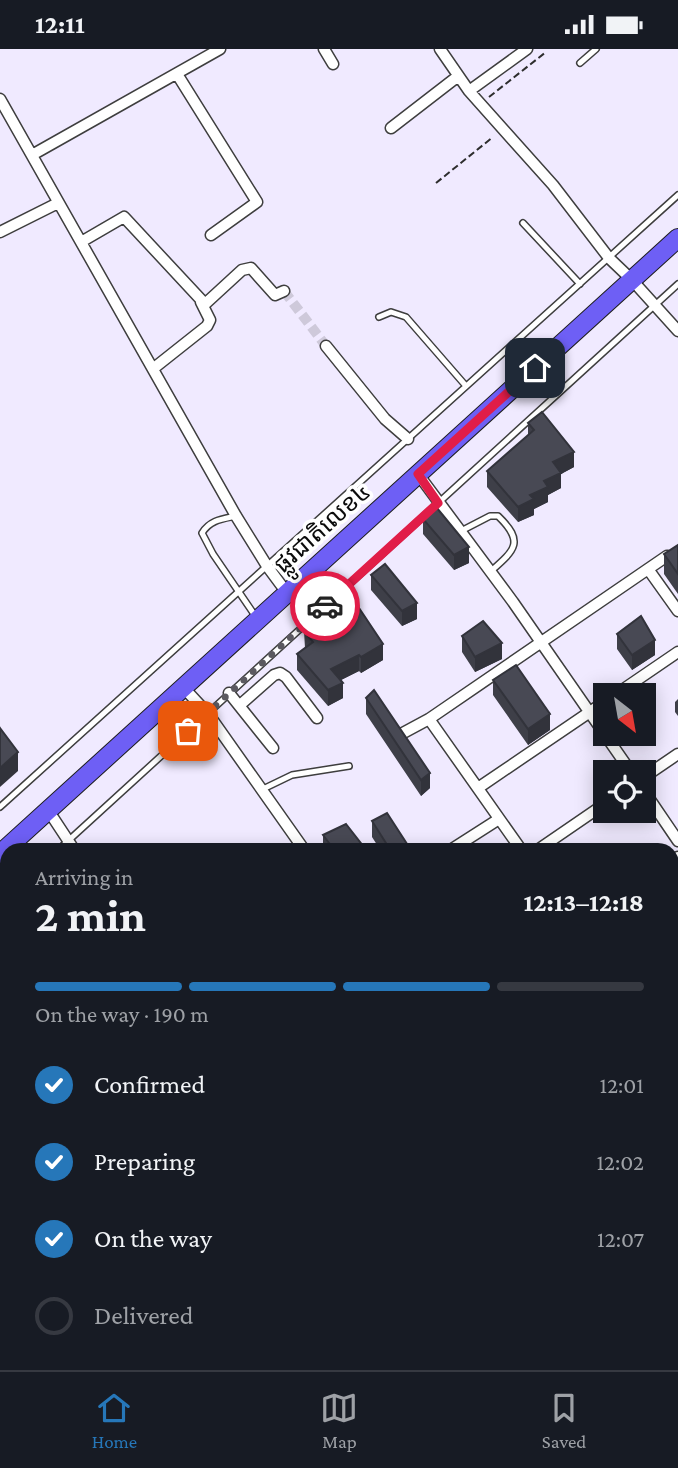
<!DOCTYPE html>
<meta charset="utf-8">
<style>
body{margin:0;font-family:"Crimson Pro","Noto Sans Khmer",serif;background:#20242c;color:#f1f3f6;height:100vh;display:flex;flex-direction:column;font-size:26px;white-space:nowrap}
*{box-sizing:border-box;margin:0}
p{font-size:23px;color:#9ea1a6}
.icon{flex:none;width:38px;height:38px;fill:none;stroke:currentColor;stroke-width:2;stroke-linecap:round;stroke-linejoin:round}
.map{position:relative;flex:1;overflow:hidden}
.side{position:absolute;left:0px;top:794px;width:679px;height:527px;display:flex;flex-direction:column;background:#171b24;border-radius:21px 21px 0 0;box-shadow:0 4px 18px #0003}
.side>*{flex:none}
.needle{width:46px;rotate:149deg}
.controls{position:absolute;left:593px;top:634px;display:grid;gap:14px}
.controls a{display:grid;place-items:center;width:63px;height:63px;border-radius:0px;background:#171b24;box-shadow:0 4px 18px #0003;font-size:35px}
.pin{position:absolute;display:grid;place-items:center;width:60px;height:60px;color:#fff;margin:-30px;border-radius:14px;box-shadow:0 4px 10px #0006}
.courier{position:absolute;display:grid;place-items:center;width:70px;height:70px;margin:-35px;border:5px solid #e11d48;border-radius:50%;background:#fff;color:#222;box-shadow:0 2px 9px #0007}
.headline em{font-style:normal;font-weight:700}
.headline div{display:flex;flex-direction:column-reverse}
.headline{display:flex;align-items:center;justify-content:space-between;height:119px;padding:0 35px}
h1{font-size:46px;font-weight:700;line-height:52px}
.bar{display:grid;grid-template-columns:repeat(4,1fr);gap:10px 7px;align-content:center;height:84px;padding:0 35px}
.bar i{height:9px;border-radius:5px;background:#363941}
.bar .on{background:#2677b9}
.bar p{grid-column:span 4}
ol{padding:0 35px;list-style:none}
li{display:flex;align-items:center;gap:21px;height:77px}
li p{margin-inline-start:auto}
li .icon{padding:7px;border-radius:50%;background:#2677b9;color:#fff;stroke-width:4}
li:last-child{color:#9ea1a6}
li i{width:38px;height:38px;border:4px solid #363941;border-radius:50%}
.status{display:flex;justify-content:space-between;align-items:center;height:49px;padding:0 35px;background:#171b24;direction:ltr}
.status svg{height:19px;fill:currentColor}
.tabs{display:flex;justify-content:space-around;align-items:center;height:98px;border-top:2px solid #363941;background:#171b24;font-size:19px;color:#9ea1a6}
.tabs a{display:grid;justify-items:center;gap:4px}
.tabs .on{color:#2677b9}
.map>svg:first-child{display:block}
</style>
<div class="status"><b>12:11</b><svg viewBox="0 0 49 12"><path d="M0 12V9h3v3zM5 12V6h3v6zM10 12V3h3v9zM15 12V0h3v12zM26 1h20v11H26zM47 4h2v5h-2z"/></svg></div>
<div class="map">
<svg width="678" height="1321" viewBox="0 0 678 1321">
<rect width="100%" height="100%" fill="#f0eaff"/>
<!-- water -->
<path fill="#f5ecb0" stroke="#cbbb38" stroke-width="2" d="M380 1314 386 1321H307L304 1315Z"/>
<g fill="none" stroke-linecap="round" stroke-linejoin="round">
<!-- minor-tunnel -->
<path stroke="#cec9da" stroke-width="10" stroke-dasharray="10 5" stroke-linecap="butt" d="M284 242 326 297"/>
<defs>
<path id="service" d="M580 14 596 0
M523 174 580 235
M379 268 391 263 406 268 466 337
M236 467C222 470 210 471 202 484L213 505 256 568
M461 482 490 467H498C525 493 515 501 490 523
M263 740 292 726 349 717
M0 758 678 146
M57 802 678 235"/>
<path id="minor" d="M324 0 333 15
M440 0 469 42 553 136 609 209 632 231 678 282
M177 25 257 153 211 186
M469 42 527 0
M0 50 236 467 267 517 287 544
M391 79 457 28
M32 106 220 0
M0 183 58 154
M81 193 124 168 205 255 242 221 251 219 275 246 284 242
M326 297 385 370 408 390
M154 319 207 277 210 271 201 253
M418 425 513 553 631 723
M648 520 678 562
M300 532 326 560
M183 638 209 666 305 802
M229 644 273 699
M615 646 678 603
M240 656 274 626 280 624 286 628 317 669
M429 670 522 802
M403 684 429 670 667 507
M644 728 678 705
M478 739 606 652
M644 742 678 792
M48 761 75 802
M449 802 499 770
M536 802 606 754
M672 812 678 808
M0 853 1 855
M672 916 678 912
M672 949 678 947
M0 1104 7 1098
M506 1314 511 1321
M164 1321 170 1314"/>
<path id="trunk" d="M0 805 678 189"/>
</defs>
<!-- service casing -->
<use href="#service" stroke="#3e3e3e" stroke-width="8"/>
<!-- minor casing -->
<use href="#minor" stroke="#3e3e3e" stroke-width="13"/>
<!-- trunk casing -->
<use href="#trunk" stroke="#1c1c1c" stroke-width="20"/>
<!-- path -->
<path stroke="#2d2d2d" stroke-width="2" stroke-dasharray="7 3.5" stroke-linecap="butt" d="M489 48 546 3
M436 134 493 88"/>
<!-- service -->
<use href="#service" stroke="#fff" stroke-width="5"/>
<!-- minor -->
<use href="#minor" stroke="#fff" stroke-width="10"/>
<!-- trunk -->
<use href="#trunk" stroke="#6e5ff5" stroke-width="18"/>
</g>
<!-- wall -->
<path fill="#3e3f48" d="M528 374 574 418 561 425V439L548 446V453L534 460V466L518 473 487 438V422L528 386Z
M423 470 469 514 454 521 423 485Z
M678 496V545L664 525V505Z
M371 526 417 570 402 577 371 541Z
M325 559 383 611 361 624 359 622 341 631 343 649 328 657 297 621V605L305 599 304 582 325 566Z
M617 585 655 606 632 621 617 600Z
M462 587 502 610 475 623 462 603Z
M493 631 550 681 528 696 493 646Z
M366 649 430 739 421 747 366 665Z
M678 650V667L675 663V653Z
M372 772 411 802H381L372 788Z
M323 786 367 802H324L323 800Z
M0 875 7 882V1028L0 1019Z
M678 1124V1150L673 1143V1127Z
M538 1314H590L580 1321H538Z"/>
<!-- shaded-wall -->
<path fill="#32333b" d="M574 403V418L561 425V439L548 446V453L534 460V466L518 473V458L544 432 553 413Z
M469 498V514L454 521V506Z
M417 554V570L402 577V562Z
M655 591V606L632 621V606Z
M502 594V610L475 623V608Z
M383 595V611L361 624V608Z
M359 606V622L331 636V620Z
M343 634V649L328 657V641Z
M550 665V681L528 696V680Z
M18 703V722L0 738V719Z
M430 724V739L421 747V731Z
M678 1235V1251L672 1255V1239Z
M568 1314H590L580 1321H557Z"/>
<!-- building -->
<path fill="#484954" stroke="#32333b" stroke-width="2" d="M542 363 574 403 553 413 561 424 544 432 548 438 530 446 534 450 518 458 487 422 534 381 528 374Z
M437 459 469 498 454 506 423 470Z
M678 496V525L664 505Z
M385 515 417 554 402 562 371 526Z
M349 544 383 595 361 608 359 606 331 620 343 634 328 641 297 605 313 593 304 582 329 563 325 559Z
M641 567 655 591 632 606 617 585Z
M483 572 502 594 475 608 462 587Z
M516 616 550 665 528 680 493 631Z
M374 641 430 724 421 731 366 649Z
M0 679 18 703 0 719Z
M387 764 411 801 391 802 372 772Z
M346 775 367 802H335L323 786Z
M1 874 7 882V966L4 969 7 973V1010L0 1001V875Z
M678 1124V1135L673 1127Z
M678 1209V1235L672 1239V1214Z
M541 1314H568L557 1321H545Z"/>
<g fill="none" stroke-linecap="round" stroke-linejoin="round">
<!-- done -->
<path stroke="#5b5960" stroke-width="7" stroke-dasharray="0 12.6" d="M188 682 325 557"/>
<!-- route -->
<path stroke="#e11d48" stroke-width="9" d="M325 557 438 454 418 425 535 319"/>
</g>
<g text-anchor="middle" stroke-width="7" stroke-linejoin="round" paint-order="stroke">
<!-- street labels -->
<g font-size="24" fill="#0b0b0b" stroke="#fff">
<text transform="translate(322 479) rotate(-42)" y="8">ផ្លូវជាតិលេខ៤</text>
</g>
</g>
</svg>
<div class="controls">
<a><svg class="needle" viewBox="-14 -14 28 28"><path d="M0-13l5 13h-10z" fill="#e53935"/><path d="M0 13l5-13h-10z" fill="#9ea1a6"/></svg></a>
<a><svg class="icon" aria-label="locate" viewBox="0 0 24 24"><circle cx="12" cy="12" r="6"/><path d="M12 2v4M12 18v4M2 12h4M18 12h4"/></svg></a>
</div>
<div class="pin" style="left:188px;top:682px;background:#ea580c"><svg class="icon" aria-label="bag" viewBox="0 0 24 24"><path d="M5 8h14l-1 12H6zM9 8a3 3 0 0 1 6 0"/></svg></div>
<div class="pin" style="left:535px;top:319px;background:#1f2937"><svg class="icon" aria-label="home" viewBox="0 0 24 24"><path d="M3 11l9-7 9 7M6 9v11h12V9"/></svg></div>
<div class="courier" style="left:325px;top:557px"><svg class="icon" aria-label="car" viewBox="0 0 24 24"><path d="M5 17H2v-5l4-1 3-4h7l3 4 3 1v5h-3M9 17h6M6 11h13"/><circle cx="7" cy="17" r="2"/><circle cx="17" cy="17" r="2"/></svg></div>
<section class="side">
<div class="headline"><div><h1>2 min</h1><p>Arriving in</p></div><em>12:13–12:18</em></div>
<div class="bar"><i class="on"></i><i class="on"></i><i class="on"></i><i></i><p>On the way · 190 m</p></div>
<ol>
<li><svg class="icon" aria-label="check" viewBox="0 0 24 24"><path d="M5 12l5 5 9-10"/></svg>Confirmed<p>12:01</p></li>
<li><svg class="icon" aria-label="check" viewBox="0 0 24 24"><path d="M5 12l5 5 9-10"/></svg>Preparing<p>12:02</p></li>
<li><svg class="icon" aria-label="check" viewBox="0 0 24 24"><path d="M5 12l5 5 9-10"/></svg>On the way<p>12:07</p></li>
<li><i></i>Delivered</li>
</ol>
</section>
</div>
<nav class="tabs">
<a class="on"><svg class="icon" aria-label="home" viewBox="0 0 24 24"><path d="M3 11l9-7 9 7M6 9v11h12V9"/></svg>Home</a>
<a><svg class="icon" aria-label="map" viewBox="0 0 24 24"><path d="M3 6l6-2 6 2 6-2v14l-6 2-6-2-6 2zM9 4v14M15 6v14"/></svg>Map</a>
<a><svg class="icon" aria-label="saved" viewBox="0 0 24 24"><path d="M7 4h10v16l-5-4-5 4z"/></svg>Saved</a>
</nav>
